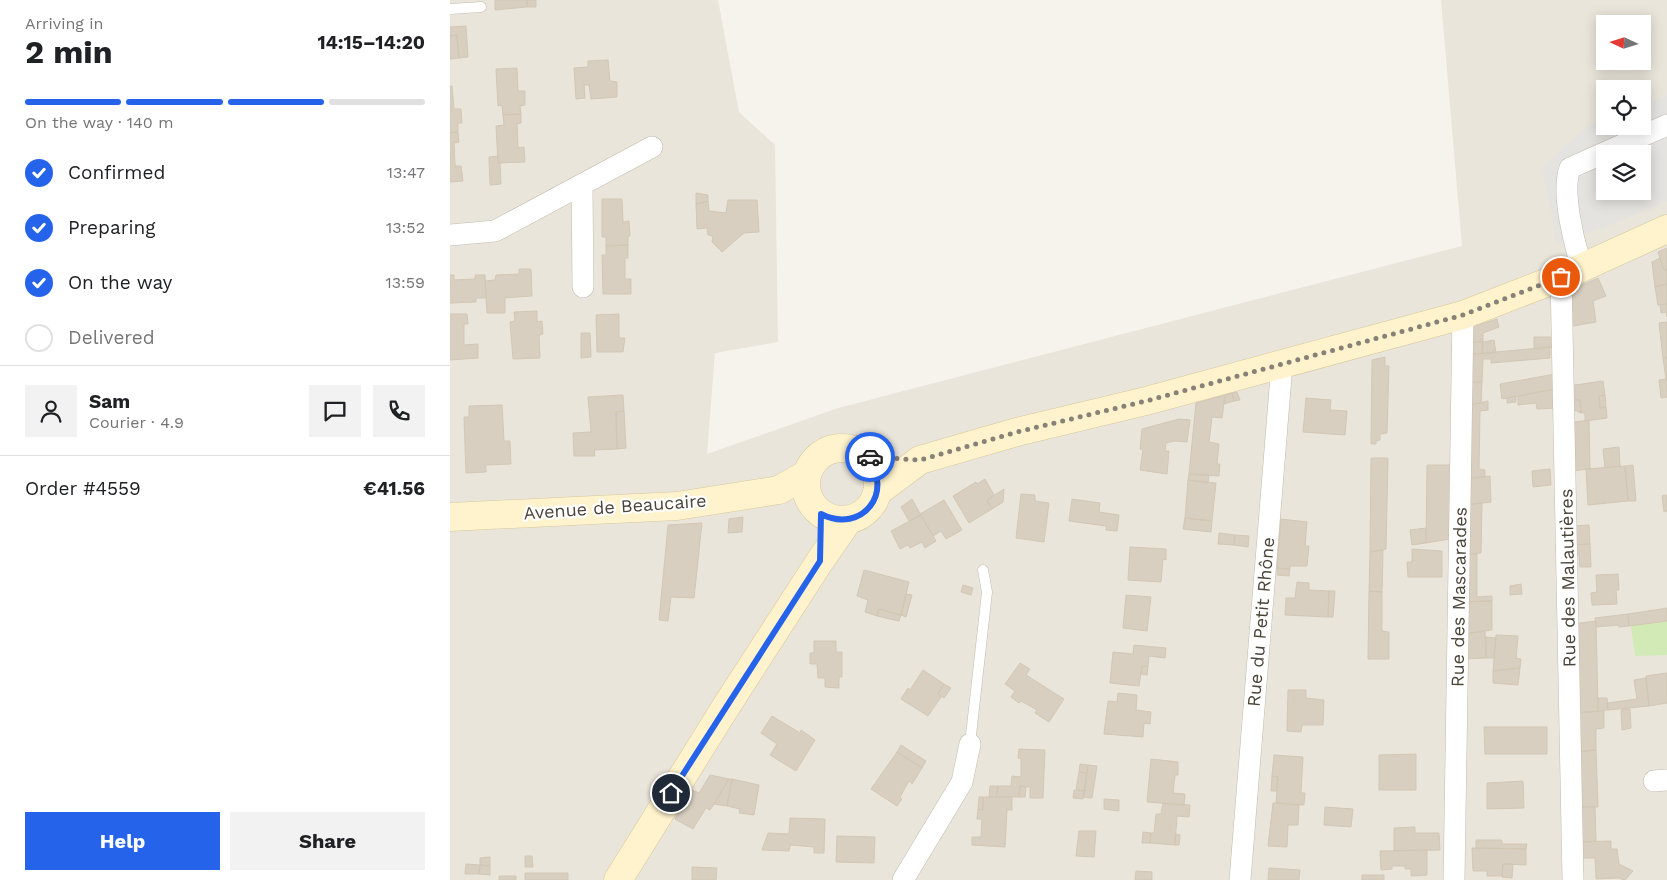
<!DOCTYPE html>
<meta charset="utf-8">
<style>
body{margin:0;font-family:"Work Sans",sans-serif;background:#f2f2f2;color:#202124;height:100vh;display:flex;flex-direction:column;font-size:19px;white-space:nowrap}
*{box-sizing:border-box;margin:0}
p{font-size:16px;color:#757577}
.icon{flex:none;width:28px;height:28px;fill:none;stroke:currentColor;stroke-width:2;stroke-linecap:round;stroke-linejoin:round}
.map{position:relative;flex:1;overflow:hidden}
.side{display:flex;flex-direction:column;background:#fff;width:450px}
.side>*{flex:none}
.needle{width:32px;rotate:274deg}
.fabs{position:absolute;left:1146px;top:15px;display:grid;gap:10px}
.fabs a{display:grid;place-items:center;width:55px;height:55px;border-radius:0px;background:#fff;box-shadow:0 2px 12px #0003;font-size:25px}
.pin{position:absolute;display:grid;place-items:center;width:42px;height:42px;color:#fff;margin:-21px;border:2px solid #fff;border-radius:50%;box-shadow:0 1px 5px #0007}
.courier{position:absolute;display:grid;place-items:center;width:50px;height:50px;margin:-25px;border:4px solid #2563eb;border-radius:50%;background:#fff;color:#222;box-shadow:0 1px 6px #0007}
.headline em{font-style:normal;font-weight:700}
.headline div{display:flex;flex-direction:column-reverse}
.headline{display:flex;align-items:center;justify-content:space-between;height:85px;padding:0 25px}
h1{font-size:32px;font-weight:700;line-height:38px}
.bar{display:grid;grid-template-columns:repeat(4,1fr);gap:8px 5px;align-content:center;height:60px;padding:0 25px}
.bar i{height:6px;border-radius:4px;background:#e0e0e0}
.bar .selected{background:#2563eb}
.bar p{grid-column:span 4}
.line{display:flex;align-items:center;gap:12px;padding:0 25px;border-top:1px solid #e0e0e0}
.line div{flex:1}
.round{display:grid;place-items:center;flex:none;width:52px;height:52px;border-radius:0px;background:#f2f2f2}
ol{padding:0 25px;list-style:none}
li{display:flex;align-items:center;gap:15px;height:55px}
li p{margin-inline-start:auto}
li .icon{padding:5px;border-radius:50%;background:#2563eb;color:#fff;stroke-width:4}
li:last-child{color:#757577}
li i{width:28px;height:28px;border:2px solid #e0e0e0;border-radius:50%}
.action{display:flex;gap:10px;margin-top:auto;padding:10px 25px}
.action a{flex:1;height:58px;border-radius:0px;background:#2563eb;color:#fff;font-size:20px;font-weight:700;line-height:58px;text-align:center}
.action a+a{background:#f2f2f2;color:#202124}
main{display:flex;flex:1;min-height:0}
.map>svg:first-child{display:block}
</style>
<main>
<section class="side">
<div class="headline"><div><h1>2 min</h1><p>Arriving in</p></div><em>14:15–14:20</em></div>
<div class="bar"><i class="selected"></i><i class="selected"></i><i class="selected"></i><i></i><p>On the way · 140 m</p></div>
<ol>
<li><svg class="icon" aria-label="check" viewBox="0 0 24 24"><path d="M5 12l5 5 9-10"/></svg>Confirmed<p>13:47</p></li>
<li><svg class="icon" aria-label="check" viewBox="0 0 24 24"><path d="M5 12l5 5 9-10"/></svg>Preparing<p>13:52</p></li>
<li><svg class="icon" aria-label="check" viewBox="0 0 24 24"><path d="M5 12l5 5 9-10"/></svg>On the way<p>13:59</p></li>
<li><i></i>Delivered</li>
</ol>
<div class="line" style="height:90px"><a class="round"><svg class="icon" aria-label="person" viewBox="0 0 24 24"><circle cx="12" cy="8" r="4"/><path d="M4 21q1-7 8-7t8 7"/></svg></a><div><b>Sam</b><p>Courier · 4.9</p></div><a class="round"><svg class="icon" aria-label="chat" viewBox="0 0 24 24"><path d="M4 5h16v11H9l-5 4z"/></svg></a><a class="round"><svg class="icon" aria-label="phone" viewBox="0 0 24 24"><path d="M5 4h4l2 5-3 2q2 4 5 5l2-3 5 2v4C11 20 4 13 5 4z"/></svg></a></div>
<div class="line" style="height:65px"><div>Order #4559</div><b>€41.56</b></div>
<div class="action"><a>Help</a><a>Share</a></div>
</section>
<div class="map">
<svg width="1217" height="880" viewBox="0 0 1217 880">
<rect width="100%" height="100%" fill="#f6f3ec"/>
<!-- residential -->
<path fill="#eae5da" fill-rule="evenodd" d="M0 0H268L289 112 325 145 328 342 265 353 257 454 388 408 1012 246 991 0H1217V880H0ZM1155 24H1192V61H1155ZM1155 89H1192V126H1155ZM1155 154H1192V191H1155Z"/>
<!-- green -->
<path fill="#d2eab5" d="M1217 621V655L1185 656 1181 626Z"/>
<!-- parking -->
<path fill="#e5e3e0" fill-rule="evenodd" d="M1217 95V201L1161 225 1107 244 1092 167 1139 125 1155 119V126H1192L1193 105ZM1155 154H1192V191H1155Z"/>
<!-- building -->
<path fill="#d8cfc1" stroke="#d3c7b4" d="M45 0H77V7L45 10Z
M77 0H86V7H77Z
M16 26 18 57 9 58 7 35 0 36V27Z
M7 35 9 58 0 59V36Z
M158 60 160 81 167 82V97L141 99 139 85H134L135 98 126 99 124 68 138 67V61Z
M67 68 68 91H75V105L70 106 71 114 53 115 52 105 48 106 46 69Z
M0 86H2L4 109H11L12 123H8V132L0 133Z
M71 114V123L67 124 68 148 74 147 75 162 48 163 46 126 54 125 53 115Z
M8 132 9 142 4 143 5 166H11L13 181 0 182V133Z
M48 156V163H50L51 184 40 185 39 157Z
M246 193 258 195V201L246 204Z
M152 199H172L173 222 179 221 180 236H178V245L156 246V237H152Z
M278 200H307L309 232 294 233 272 252 262 242 263 236 258 235 257 228 247 229 246 204 258 201 259 211 276 213Z
M178 245V258H175V279H181V294H153L152 255H156V246Z
M1217 248V269L1214 270 1208 252Z
M1210 258 1214 270 1217 269V284L1205 287 1202 262Z
M69 269H81L82 296 55 298V313H37L35 281 45 280 46 275 69 274Z
M0 275H4V280L25 279V275H35L36 298H26V302L0 303Z
M1148 278 1156 296 1143 301 1146 322 1117 327 1115 292Z
M1217 284V304L1208 305 1205 287Z
M1217 304V317L1216 312 1211 313 1210 305Z
M87 311V322L92 321 93 334 89 335 90 358 63 359 60 322 65 321 64 312Z
M0 314H17L18 324H14V345L28 344V358L0 360Z
M169 314V338H175L173 352H147L146 315Z
M1047 319 1049 327 1033 333V342H1015V329Z
M1217 322V358H1213L1209 323Z
M131 333H140L141 357 131 358Z
M1084 337H1104L1105 347 1084 349Z
M1044 340 1046 353 1032 354 1033 342Z
M1015 342H1033L1032 354 1014 355Z
M1100 347V358L1041 363V359H1033L1032 382 1014 383V355Z
M935 357V366H939L937 433 930 434V440L926 441V444H921L922 360Z
M1213 358H1217V397L1211 398 1209 380 1216 379Z
M1105 374V389L1052 399 1050 384Z
M1153 381 1155 395 1149 396 1150 408 1156 407 1157 418 1135 421V413H1131L1130 400H1118V386Z
M1032 382 1031 403 1014 406V383Z
M1105 389 1106 408 1087 409 1086 403 1068 405V396Z
M787 392 790 400 784 401 782 393Z
M782 393 784 401 774 404 775 395Z
M173 395 174 411 166 412 167 449 144 450 145 456H124L123 433 141 432 138 397Z
M775 395 772 418 762 417 759 442 769 444 767 464H770L769 476 739 474 746 403Z
M1155 395 1156 407 1150 408 1149 396Z
M1066 396V402L1057 403V398Z
M856 398 881 400 880 410 897 411 895 435 853 432Z
M1118 400H1130L1131 413 1118 407Z
M1038 401V410L1030 411 1029 469 1035 470V477L1014 479V406Z
M52 405 54 441H60L61 464 36 465V472L16 473 14 417H19V406Z
M174 411 176 448 167 449 166 412Z
M729 419 740 420 737 442 725 441 716 443 715 451H719L717 474 690 470 693 450 690 449 692 429Z
M1139 420 1140 469 1119 471 1118 423Z
M1169 447 1170 466 1155 468 1153 449Z
M921 458H938L936 549 920 552Z
M977 465H1001L1000 539 976 543Z
M1183 465 1186 501H1178L1175 466Z
M1175 466 1178 501 1138 505 1136 469Z
M1100 469 1101 485 1083 487 1082 471Z
M739 474 759 475 758 483 738 480Z
M1040 476 1041 502 1014 505V479Z
M535 479 544 495 537 500 542 509 519 523 503 496 526 482 527 484Z
M738 480 766 483 762 521 735 518Z
M554 489 553 502 542 509 537 500Z
M571 494 585 495V501L599 503 594 542 566 538Z
M1217 495V511L1214 512 1212 496Z
M462 499 471 515 459 521 451 507Z
M622 499 650 503 649 512 669 515 667 531 656 530V526L619 521Z
M494 500 512 530 496 539 491 531 483 536 470 514Z
M1032 503 1031 553 1014 555V505Z
M471 515 486 541 475 548 472 542 460 548 458 545 450 549 441 531Z
M293 517 292 532 278 533 279 519Z
M735 518 762 521 761 532 733 529Z
M831 519 857 522 855 546H859L857 566H840V569L827 568Z
M252 523 244 598 221 597 218 621 209 620 218 525Z
M1139 525 1140 544 1121 545V526Z
M976 528V543L962 545 960 530Z
M769 533 785 535 784 545 768 544Z
M785 535 799 536 798 547 784 545Z
M1140 544 1141 567H1130L1129 555H1125V545Z
M680 547 716 549V560L713 559 711 582 678 580Z
M962 549 992 551V577H958L957 562H962Z
M933 550 932 592 919 591 920 552Z
M1027 554V597L1042 596V601L1013 602 1014 555Z
M827 568 840 569 839 576 827 575Z
M414 570 459 582 451 615 429 609 427 616 415 612 418 600 407 596Z
M1168 574 1169 590H1166L1167 604 1142 605 1141 593 1147 592 1146 575Z
M847 582 859 583V590L879 591 878 617 835 615 836 598H845Z
M1071 584 1072 594 1060 595V586Z
M513 585 523 588 521 595 511 592Z
M879 591H885L883 617H878Z
M919 591 932 592V631L939 632V659H918Z
M456 594 462 595 456 617 451 615Z
M676 595 701 597 697 631 673 628Z
M1042 601V630L1013 634V602Z
M1217 608V621L1179 626 1178 614Z
M429 609 451 615 449 621 427 616Z
M1178 614 1179 626 1169 627 1168 625 1146 627 1145 618Z
M1146 621 1148 711 1125 713 1123 624Z
M1035 631 1036 658 1014 659 1013 634Z
M1046 635 1068 636 1066 658 1071 659 1070 668 1043 671Z
M1036 637 1046 638 1044 658H1036Z
M364 641H386V652H392V677H389V688L375 687V678H368L367 664H360V653H364Z
M684 645 716 648 715 658 699 656 698 666H692L689 686 660 683 663 652 683 654Z
M570 663 580 669 576 675 614 699 599 722 585 713 587 710 571 701 569 703 561 697 565 691 555 684Z
M692 666H698L697 675 691 674Z
M1070 668 1068 685 1043 683V671Z
M473 670 494 684 488 694 491 697 478 716 451 699 458 688 460 690Z
M1217 673V703L1199 706 1196 676Z
M1196 678 1199 706 1158 710 1157 703 1187 699 1184 680Z
M494 684 501 688 494 698 488 694Z
M838 690H856V698L874 700 873 725H852L851 732 837 731Z
M668 693 687 695 686 710 701 712 700 724 694 723 693 737 654 734 658 701 667 702Z
M1148 698H1157L1158 710 1148 711Z
M1180 709 1181 728 1172 730 1171 710Z
M1154 711V728L1146 729V750L1125 752V713Z
M322 716 350 733 351 730 365 740 346 771 320 755 327 744 311 733Z
M1034 727H1097V754H1035Z
M451 745 476 761 472 768 447 752Z
M569 749 595 750 593 798H580V787L570 786 569 797H546L548 786H561L562 776 571 777V759L568 758Z
M1146 750 1148 807H1127L1125 752Z
M447 752 472 768 462 784 459 781 450 797 452 799 447 806 421 789Z
M966 754V790H929V755Z
M824 755 853 757 851 793H855L854 805 826 803 828 777 822 776Z
M701 759 728 762V775H725L723 793 735 794 734 805 697 802Z
M630 764 638 765 637 773 629 772Z
M638 765 647 766 642 798 633 797Z
M629 772 637 773 635 791 626 790Z
M260 775 279 779 264 804 260 810 256 808 243 829 225 819 242 790 249 793Z
M822 776 828 777 827 791H821Z
M279 779H282L277 806 264 804Z
M282 779 309 785 304 815 289 813 290 809 277 806Z
M1073 781 1074 808 1037 809V783Z
M540 786H548L546 797H539Z
M570 786 576 787 575 797H569Z
M624 790 635 791 633 799 623 798Z
M529 797H533V810L528 809Z
M533 797H562V810H557L555 847 522 845V837H531L532 819H527L528 809 533 810Z
M654 799 669 800V811L654 809Z
M713 803 740 805 739 817 727 816 725 845 700 843 701 833H704L706 814H711Z
M823 803 849 805 848 825H838L837 847 818 846Z
M875 807 903 809 901 827 874 825Z
M1127 807H1145L1146 841 1128 842Z
M340 818 375 819 374 853H364V847L340 845 339 851 312 850 318 833 339 834Z
M965 827V833H989L990 850 944 851V828Z
M629 831H646L644 857 626 856Z
M693 832 701 833 700 843H692Z
M725 834 730 835 729 845H725Z
M387 836 425 837 424 863 386 862Z
M1026 840H1052V844H1077L1076 849 1026 848Z
M1161 841V849H1167L1169 864 1183 871 1175 880 1168 878 1146 879 1145 858H1128V842Z
M1022 848 1076 849V865L1053 864 1052 876H1037V871H1023Z
M977 850V875L961 876V869H955V866H942V869L931 870 930 851Z
M75 856H82L83 867H75Z
M40 857V866L30 865V858Z
M16 864 30 865 29 874H15Z
M1053 864H1063L1062 878 1052 877Z
M30 865 40 866V875L29 874Z
M242 867 267 868 266 880H242Z
M819 868 850 870 849 880H818Z
M686 871 702 872V880H685Z
M75 873H118V880H75Z
M912 875H934V880H912Z
M49 876H66V880H49Z"/>
<g fill="none" stroke-linecap="round" stroke-linejoin="round">
<defs>
<path id="lane" d="M0 9 31 7
M520 744 537 592 533 570"/>
<path id="street" d="M132 185 133 287
M0 235 45 231 202 147
M1132 268C1124 243 1111 192 1120 168L1217 125
M1111 277 1123 880
M1204 781 1217 780
M453 880 512 782 520 744
M790 880 832 364
M1004 880 1013 315"/>
<path id="secondary" d="M356 484a36 36 0 1 1 72 0a36 36 0 1 1-72 0Z
M427 492 470 460 567 432 696 401 1013 315 1111 277 1217 229
M0 517 227 506 329 490 357 474
M168 880 277 705 370 561 399 519"/>
</defs>
<!-- lane casing -->
<use href="#lane" stroke="#c2bbae" stroke-width="11"/>
<!-- street casing -->
<use href="#street" stroke="#c2bbae" stroke-width="22"/>
<!-- secondary casing -->
<use href="#secondary" stroke="#d6c79b" stroke-width="29"/>
<!-- lane -->
<use href="#lane" stroke="#fff" stroke-width="10"/>
<!-- street -->
<use href="#street" stroke="#fff" stroke-width="21"/>
<!-- secondary -->
<use href="#secondary" stroke="#fff3cd" stroke-width="28"/>
</g>
<g fill="none" stroke-linecap="round" stroke-linejoin="round">
<!-- done -->
<path stroke="#878178" stroke-width="5" stroke-dasharray="0 9" d="M420 457 470 460 567 432 696 401 1013 315 1111 277"/>
<!-- route -->
<path stroke="#2563eb" stroke-width="6" d="M221 793 370 561 371 514C412 535 446 491 416 457H420"/>
</g>
<g text-anchor="middle" stroke-width="4.5" stroke-linejoin="round" paint-order="stroke">
<!-- street labels -->
<g font-size="18" fill="#4b4439" stroke="#fff">
<text transform="translate(165 507) rotate(-4)" y="6">Avenue de Beaucaire</text>
<text transform="translate(1118 578) rotate(-91)" y="6">Rue des Malautières</text>
<text transform="translate(1009 597) rotate(-89)" y="6">Rue des Mascarades</text>
<text transform="translate(811 622) rotate(-85)" y="6">Rue du Petit Rhône</text>
</g>
</g>
</svg>
<div class="fabs">
<a><svg class="needle" viewBox="-14 -14 28 28"><path d="M0-13l5 13h-10z" fill="#e53935"/><path d="M0 13l5-13h-10z" fill="#757577"/></svg></a>
<a><svg class="icon" aria-label="locate" viewBox="0 0 24 24"><circle cx="12" cy="12" r="6"/><path d="M12 2v4M12 18v4M2 12h4M18 12h4"/></svg></a>
<a><svg class="icon" aria-label="layers" viewBox="0 0 24 24"><path d="M12 4l9 5-9 5-9-5zM3 14l9 5 9-5"/></svg></a>
</div>
<div class="pin" style="left:1111px;top:277px;background:#ea580c"><svg class="icon" aria-label="bag" viewBox="0 0 24 24"><path d="M5 8h14l-1 12H6zM9 8a3 3 0 0 1 6 0"/></svg></div>
<div class="pin" style="left:221px;top:793px;background:#1f2937"><svg class="icon" aria-label="home" viewBox="0 0 24 24"><path d="M3 11l9-7 9 7M6 9v11h12V9"/></svg></div>
<div class="courier" style="left:420px;top:457px"><svg class="icon" aria-label="car" viewBox="0 0 24 24"><path d="M5 17H2v-5l4-1 3-4h7l3 4 3 1v5h-3M9 17h6M6 11h13"/><circle cx="7" cy="17" r="2"/><circle cx="17" cy="17" r="2"/></svg></div>
</div>
</main>
